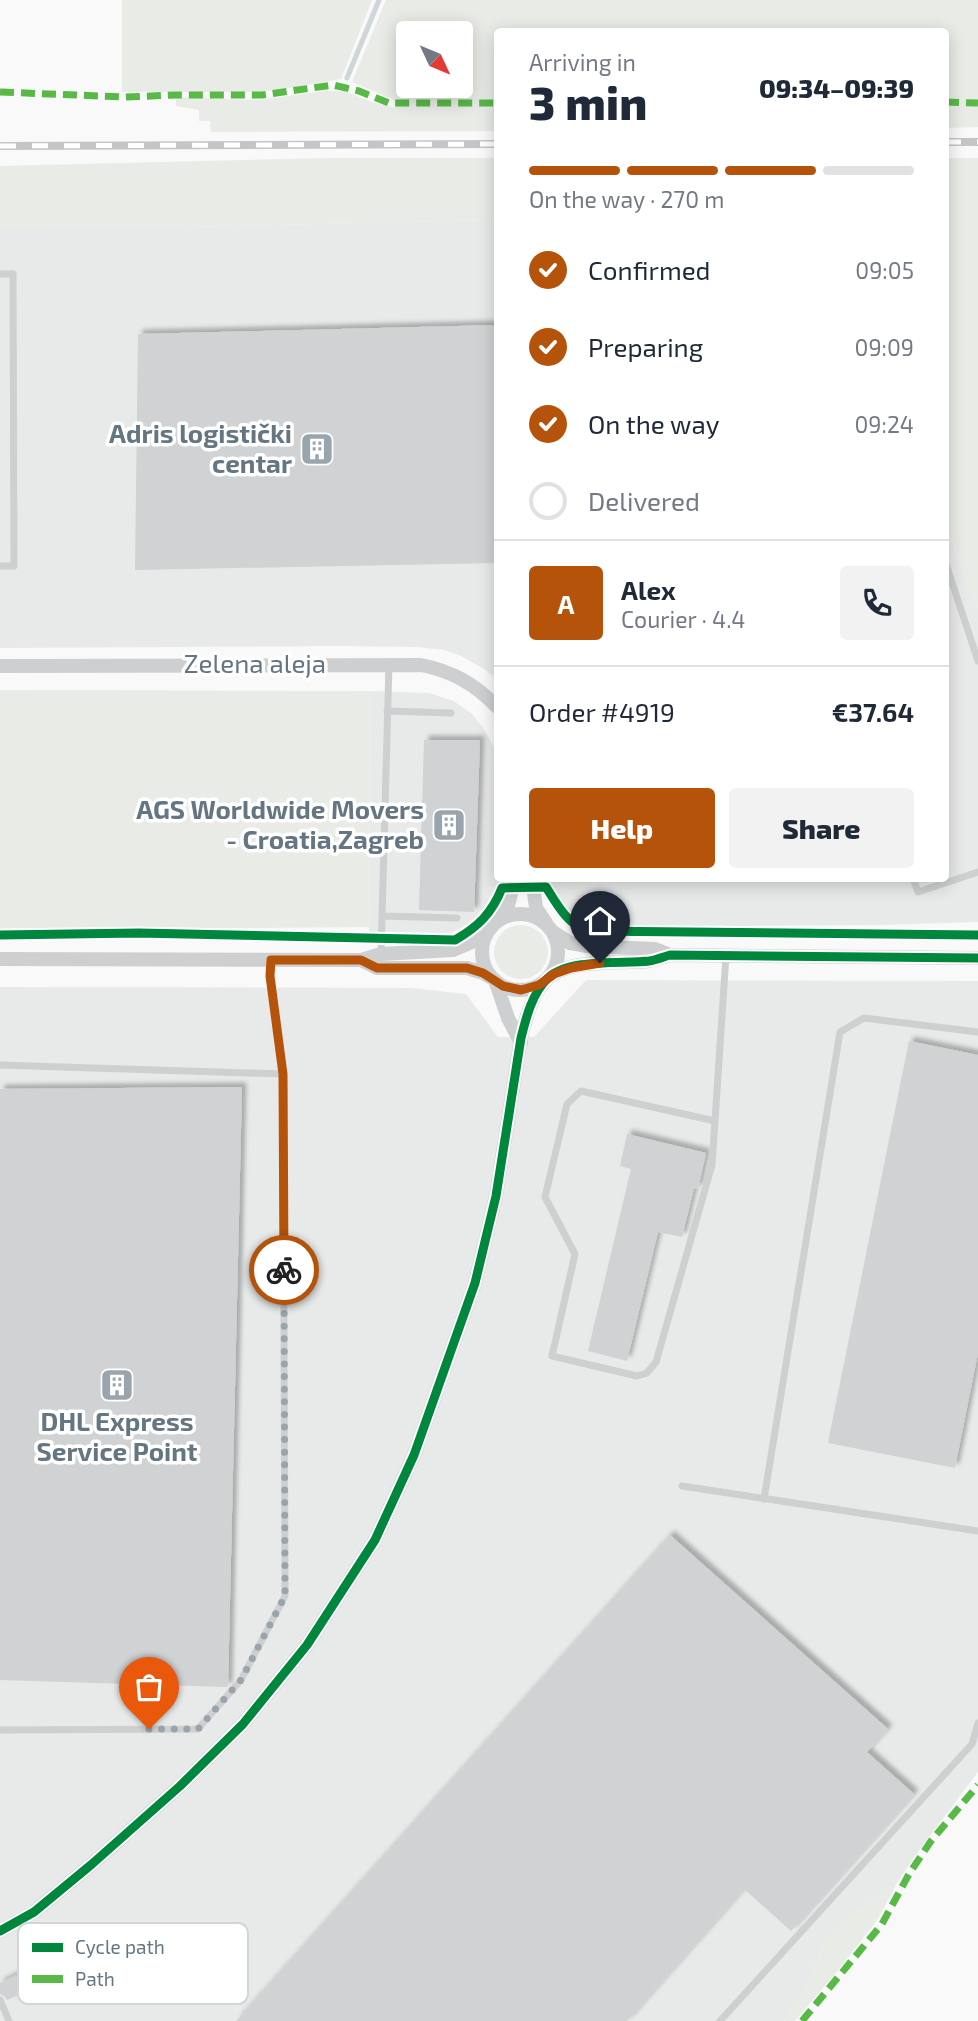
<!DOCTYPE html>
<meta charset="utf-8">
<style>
body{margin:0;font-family:"Exo 2",sans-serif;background:#f2f2f3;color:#1f2937;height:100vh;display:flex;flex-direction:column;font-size:26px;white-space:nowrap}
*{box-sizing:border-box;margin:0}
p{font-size:23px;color:#747a83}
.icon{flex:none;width:38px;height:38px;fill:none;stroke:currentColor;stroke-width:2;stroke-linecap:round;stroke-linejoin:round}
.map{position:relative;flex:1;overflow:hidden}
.sheet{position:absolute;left:494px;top:28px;width:455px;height:854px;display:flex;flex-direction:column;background:#fff;border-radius:7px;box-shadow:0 4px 18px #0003}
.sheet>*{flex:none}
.needle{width:46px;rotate:134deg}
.tools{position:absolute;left:396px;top:21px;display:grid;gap:14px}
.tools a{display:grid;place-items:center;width:77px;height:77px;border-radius:7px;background:#fff;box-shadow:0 4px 18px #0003;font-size:35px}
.pin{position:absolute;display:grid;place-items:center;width:60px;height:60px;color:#fff;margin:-72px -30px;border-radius:50% 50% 50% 0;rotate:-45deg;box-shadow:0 0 7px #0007}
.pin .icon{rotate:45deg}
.courier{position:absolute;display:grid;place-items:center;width:70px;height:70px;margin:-35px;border:5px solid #b45309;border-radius:50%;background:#fff;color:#222;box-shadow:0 2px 9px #0007}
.overview em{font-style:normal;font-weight:800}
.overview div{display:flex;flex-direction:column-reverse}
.overview{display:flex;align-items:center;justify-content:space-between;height:119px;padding:0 35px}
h1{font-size:46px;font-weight:800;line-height:52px}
.bar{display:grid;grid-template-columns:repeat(4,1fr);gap:10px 7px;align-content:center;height:84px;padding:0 35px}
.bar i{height:9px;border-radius:5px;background:#e0e1e3}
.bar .active{background:#b45309}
.bar p{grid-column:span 4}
.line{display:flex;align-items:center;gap:18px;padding:0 35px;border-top:2px solid #e0e1e3}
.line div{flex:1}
.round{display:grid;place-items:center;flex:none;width:74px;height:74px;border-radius:7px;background:#f2f2f3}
ol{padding:0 35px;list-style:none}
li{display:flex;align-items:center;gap:21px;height:77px}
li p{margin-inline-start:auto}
li .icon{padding:7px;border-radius:50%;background:#b45309;color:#fff;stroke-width:4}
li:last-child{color:#747a83}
li i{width:38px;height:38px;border:4px solid #e0e1e3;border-radius:50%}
.primary-button{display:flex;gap:14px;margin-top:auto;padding:14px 35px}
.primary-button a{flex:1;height:80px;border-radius:7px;background:#b45309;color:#fff;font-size:28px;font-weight:800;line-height:80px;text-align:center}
.primary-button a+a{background:#f2f2f3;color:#1f2937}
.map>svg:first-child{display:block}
</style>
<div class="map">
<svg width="978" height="2021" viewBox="0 0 978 2021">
<defs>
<filter id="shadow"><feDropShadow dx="4.5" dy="-4.5" stdDeviation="2" flood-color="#0004"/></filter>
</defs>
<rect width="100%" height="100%" fill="#f9f9f9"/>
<!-- built -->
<path fill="#e8e9e9" d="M497 220V679L484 669 461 656 444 650 417 647 340 646 0 648V228L194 227Z
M945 524 978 609V922L881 925 594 927 581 924 574 919 556 896 549 879 945 878Z
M371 691 429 693 454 701 472 714 484 729 497 753V878L503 879 502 884 487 909 473 922 451 933 369 932Z
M586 980 978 981V1772L920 1849 898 1881 859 1910 828 1937 808 1982 784 2021H0V987L411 988 466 994 498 1037H534Z"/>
<!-- green -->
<path fill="#e8ebe6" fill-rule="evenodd" d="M122 0H372L341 79 284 89 256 92H122Z
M386 0H978V127L945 128V32H497V131L211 132 210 121H199V110L176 106V97L259 100 324 91H344L372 102 395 108V100L352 82ZM408 33H460V86H408Z
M331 158H497V220L194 227 0 228V166Z
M945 158H978V609L945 524Z
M0 690 371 691 369 927 0 930Z
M494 952a27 27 0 1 1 54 0a27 27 0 1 1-54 0Z
M898 1881 878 1919 839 1969 795 2021H785L788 2011 808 1982 828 1937 859 1910Z"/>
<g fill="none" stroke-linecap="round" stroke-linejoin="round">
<!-- stream -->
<path stroke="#ced6d9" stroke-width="5" d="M347 78 379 0"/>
</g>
<!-- building -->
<path fill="#d0d2d3" filter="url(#shadow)" d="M497 325V563L135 570 138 334Z
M424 740H480L474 912 419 910Z
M909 1041 978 1055V1353L955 1468 828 1443Z
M242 1087 228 1686 227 1687 0 1680V1089Z
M627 1134 706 1153 698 1189 694 1188 682 1237 658 1232 627 1361 588 1351 631 1169 620 1166Z
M670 1535 888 1729 867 1752 914 1794 791 1931 744 1889 627 2021H236Z
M16 1975 24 1992 7 2000 4 1996 0 1994V1983Z"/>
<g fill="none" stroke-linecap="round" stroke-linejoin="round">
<!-- service -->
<path stroke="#cecfd0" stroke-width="7" d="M0 274H13L14 566H0
M945 561 978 661
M387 711 451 713
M913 878 918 892 978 872
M382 916 457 918
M381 954 389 664
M0 1065 283 1074
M715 1121 581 1091 567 1104 545 1197 575 1254 552 1356 637 1376 647 1373 656 1362 712 1165 726 956
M682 1486 978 1531
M764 1499 840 1032 864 1018 978 1032
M0 1730 198 1729 241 1680 285 1596 283 1074 270 976 271 960
M0 2000 9 2021
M720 2021 972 1744 978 1723"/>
<!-- minor -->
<path stroke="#cecfd0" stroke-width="14" d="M0 666 421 665C452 671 475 684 497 707
M532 878 536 908 546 923
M482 952a38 38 0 1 1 76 0a38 38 0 1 1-76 0Z
M499 919 508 906 515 878
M553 932 570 943 587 946 655 949 670 955
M0 959 361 960 381 954 453 950 486 936
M361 960 377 968H467L483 973 495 980 508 1018 521 1043
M0 1931 34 1912 92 1864 180 1786 243 1724 307 1645 375 1540 414 1455 475 1283 496 1196 521 1038C526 1018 532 993 548 978 569 958 622 964 649 961 656 960 663 957 670 955L978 958"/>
<defs>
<path id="rail" d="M945 142H978
M0 146 497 144"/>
</defs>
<!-- rail casing -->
<use href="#rail" stroke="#c3c5c6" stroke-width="8"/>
<!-- rail -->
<use href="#rail" stroke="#fff" stroke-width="5" stroke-dasharray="16" stroke-linecap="butt"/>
<!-- quiet -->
<path stroke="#58b947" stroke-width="7" stroke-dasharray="14 7" stroke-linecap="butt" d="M0 92 125 97 177 95H262L333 85 359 91 389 103H497
M945 102 978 103
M802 2021 882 1924 909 1874 931 1841 978 1785"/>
<defs>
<path id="cycleway" d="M0 935 139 933 455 940C478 927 492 913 502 888L546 887C558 906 566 922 587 931L978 935
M0 1931 34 1912 92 1864 180 1786 243 1724 307 1645 375 1540 414 1455 475 1283 496 1196 521 1038C526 1018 532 993 548 978 569 958 622 964 649 961 656 960 663 957 670 955L978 958"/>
</defs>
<!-- cycleway casing -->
<use href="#cycleway" stroke="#fff" stroke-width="13"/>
<!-- cycleway -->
<use href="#cycleway" stroke="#00873e" stroke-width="9"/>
</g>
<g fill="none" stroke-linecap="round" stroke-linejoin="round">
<!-- done -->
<path stroke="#99a4ac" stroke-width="7" stroke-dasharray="0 12.6" d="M149 1729H198L241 1680 285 1596 284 1270"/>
<!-- route -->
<path stroke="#b45309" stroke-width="9" d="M284 1270 283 1074 270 976 271 960H361L377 968H467L483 973 503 986 521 990 539 985 554 974 571 968 600 963"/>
</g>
<!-- icons -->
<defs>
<symbol id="building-square" viewBox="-11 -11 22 22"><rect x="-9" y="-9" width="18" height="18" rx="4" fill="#99a4ac" stroke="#fff"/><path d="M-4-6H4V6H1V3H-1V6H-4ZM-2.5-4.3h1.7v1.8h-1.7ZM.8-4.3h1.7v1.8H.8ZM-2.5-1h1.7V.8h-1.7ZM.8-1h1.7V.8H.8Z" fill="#fff"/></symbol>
</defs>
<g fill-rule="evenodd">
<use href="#building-square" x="298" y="430" width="38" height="38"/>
<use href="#building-square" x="430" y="806" width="38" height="38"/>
<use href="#building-square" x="98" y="1366" width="38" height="38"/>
</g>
<g text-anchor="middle" stroke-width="7" stroke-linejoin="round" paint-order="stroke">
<!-- poi labels -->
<g font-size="26" font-weight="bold" fill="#657683" stroke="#fff" text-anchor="end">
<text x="292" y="443">Adris logistički<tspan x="292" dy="30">centar</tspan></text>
<text x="424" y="819">AGS Worldwide Movers<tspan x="424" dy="30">- Croatia,Zagreb</tspan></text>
<text x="117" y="1431" text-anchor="middle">DHL Express<tspan x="117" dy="30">Service Point</tspan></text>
</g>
<!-- street labels -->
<g font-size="26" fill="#657683" stroke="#fff">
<text x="255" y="673">Zelena aleja</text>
</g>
</g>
<!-- legend -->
<rect x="18" y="1923" width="230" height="81" rx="10" fill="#fff" stroke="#d1d6da" stroke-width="2"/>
<rect x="32" y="1943" width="31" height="9" fill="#00873e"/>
<rect x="32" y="1975" width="31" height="8" fill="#58b947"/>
<g font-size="19" fill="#657683">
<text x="75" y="1954">Cycle path</text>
<text x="75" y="1986">Path</text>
</g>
</svg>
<div class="tools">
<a><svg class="needle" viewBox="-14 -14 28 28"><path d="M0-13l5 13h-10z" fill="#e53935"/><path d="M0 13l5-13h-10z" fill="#747a83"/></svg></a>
</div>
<div class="pin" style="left:149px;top:1729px;background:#ea580c"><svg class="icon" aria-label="bag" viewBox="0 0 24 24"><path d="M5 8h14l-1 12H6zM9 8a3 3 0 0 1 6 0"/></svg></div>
<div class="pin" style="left:600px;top:963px;background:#1f2937"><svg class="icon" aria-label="home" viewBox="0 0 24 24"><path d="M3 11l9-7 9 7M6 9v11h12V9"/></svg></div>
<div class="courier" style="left:284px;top:1270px"><svg class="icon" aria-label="bike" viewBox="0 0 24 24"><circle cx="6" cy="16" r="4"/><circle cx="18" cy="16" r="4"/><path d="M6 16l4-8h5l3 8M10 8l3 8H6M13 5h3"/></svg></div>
<section class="sheet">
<div class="overview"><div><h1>3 min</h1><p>Arriving in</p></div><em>09:34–09:39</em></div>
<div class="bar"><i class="active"></i><i class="active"></i><i class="active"></i><i></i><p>On the way · 270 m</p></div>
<ol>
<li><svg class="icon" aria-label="check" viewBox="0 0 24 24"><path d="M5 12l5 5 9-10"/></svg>Confirmed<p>09:05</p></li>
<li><svg class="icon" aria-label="check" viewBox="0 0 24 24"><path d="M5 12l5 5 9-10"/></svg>Preparing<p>09:09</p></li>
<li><svg class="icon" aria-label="check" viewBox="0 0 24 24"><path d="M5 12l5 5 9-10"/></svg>On the way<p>09:24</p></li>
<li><i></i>Delivered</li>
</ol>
<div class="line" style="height:126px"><b class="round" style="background:#b45309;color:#fff">A</b><div><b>Alex</b><p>Courier · 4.4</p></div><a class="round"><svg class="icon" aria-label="phone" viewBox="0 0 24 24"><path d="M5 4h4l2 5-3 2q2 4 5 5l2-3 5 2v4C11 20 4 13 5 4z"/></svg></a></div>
<div class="line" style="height:91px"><div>Order #4919</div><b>€37.64</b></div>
<div class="primary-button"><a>Help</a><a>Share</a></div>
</section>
</div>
